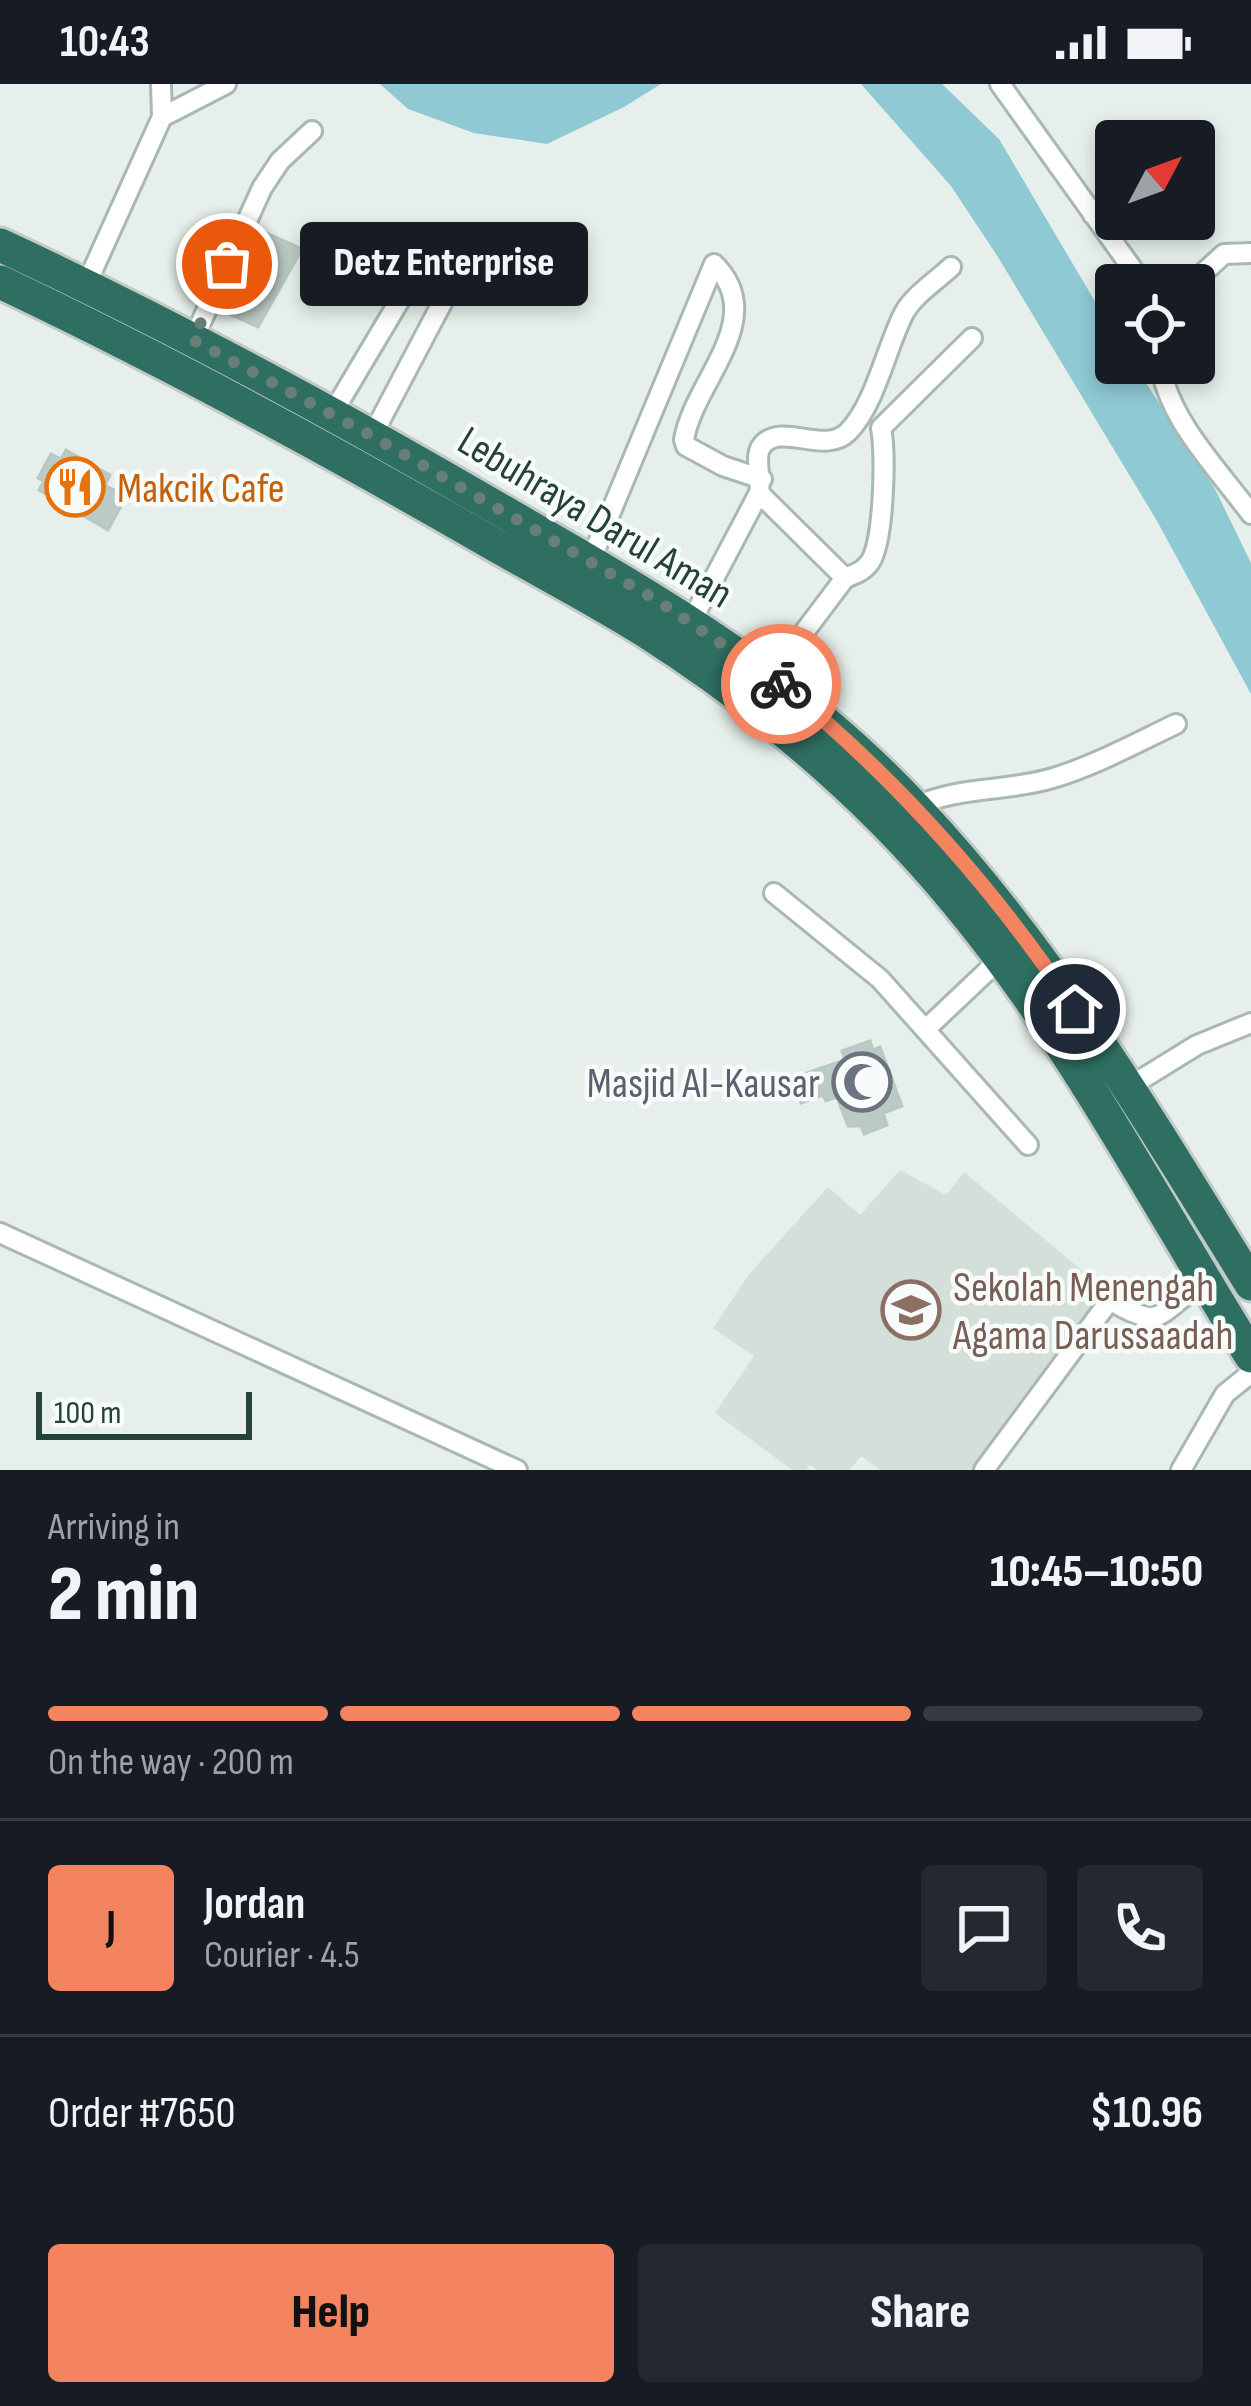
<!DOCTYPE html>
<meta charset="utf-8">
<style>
body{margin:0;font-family:"Sofia Sans Condensed",sans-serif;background:#242831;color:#f1f3f6;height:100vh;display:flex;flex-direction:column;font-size:45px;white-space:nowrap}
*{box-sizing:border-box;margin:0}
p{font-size:39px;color:#9ea1a6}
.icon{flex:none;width:66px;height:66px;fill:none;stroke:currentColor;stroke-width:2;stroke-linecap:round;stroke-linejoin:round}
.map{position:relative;height:1386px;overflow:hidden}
.panel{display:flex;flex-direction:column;background:#171b24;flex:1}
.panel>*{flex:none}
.needle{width:78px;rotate:49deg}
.fabs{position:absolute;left:1095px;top:36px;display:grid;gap:24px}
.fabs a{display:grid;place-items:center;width:120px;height:120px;border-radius:12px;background:#171b24;box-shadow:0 6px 18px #0003;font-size:60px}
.scale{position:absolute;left:36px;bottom:30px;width:216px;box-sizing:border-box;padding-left:12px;border:6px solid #24423a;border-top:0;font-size:33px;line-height:42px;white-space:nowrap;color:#24423a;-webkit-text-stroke:9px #f7fbf9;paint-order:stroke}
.pin{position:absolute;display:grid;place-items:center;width:102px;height:102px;color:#fff;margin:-51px;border:6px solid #fff;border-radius:50%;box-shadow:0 3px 12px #0007}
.courier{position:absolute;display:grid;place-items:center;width:120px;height:120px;margin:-60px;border:9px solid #f4845f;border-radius:50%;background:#fff;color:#222;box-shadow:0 3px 15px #0007}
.bubble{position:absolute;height:84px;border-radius:12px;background:#171b24;box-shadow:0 6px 18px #0003;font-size:39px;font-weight:800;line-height:84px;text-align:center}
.summary em{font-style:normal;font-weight:800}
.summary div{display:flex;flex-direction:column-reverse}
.summary{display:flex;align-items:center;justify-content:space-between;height:204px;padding:0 48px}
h1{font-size:78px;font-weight:800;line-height:90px}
.bar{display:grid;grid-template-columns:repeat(4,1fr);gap:18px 12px;align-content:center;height:144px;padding:0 48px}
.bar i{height:15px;border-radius:9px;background:#363941}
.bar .current{background:#f4845f}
.bar p{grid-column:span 4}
.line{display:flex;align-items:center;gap:30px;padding:0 48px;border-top:3px solid #363941}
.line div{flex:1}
.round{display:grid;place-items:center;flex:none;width:126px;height:126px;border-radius:12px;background:#242831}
.primary-button{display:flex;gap:24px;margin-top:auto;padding:24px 48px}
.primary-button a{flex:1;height:138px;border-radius:12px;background:#f4845f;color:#111;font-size:48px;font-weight:800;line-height:138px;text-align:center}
.primary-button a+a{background:#242831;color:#f1f3f6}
.status{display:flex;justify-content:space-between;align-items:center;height:84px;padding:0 60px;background:#171b24;direction:ltr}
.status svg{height:33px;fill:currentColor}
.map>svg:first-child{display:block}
</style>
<div class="status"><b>10:43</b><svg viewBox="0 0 49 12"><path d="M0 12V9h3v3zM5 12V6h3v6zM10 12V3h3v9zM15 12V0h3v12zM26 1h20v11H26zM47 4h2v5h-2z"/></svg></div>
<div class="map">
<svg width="1251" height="1386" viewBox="0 0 1251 1386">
<rect width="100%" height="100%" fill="#e6efeb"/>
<!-- built -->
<path fill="#d4dfda" d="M900 1086 946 1111 964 1088 1109 1209 980 1386H880L861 1372 850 1386H817L810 1381 806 1386H792L715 1329 754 1272 713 1244 750 1189 828 1103 860 1131Z"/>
<!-- water -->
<path fill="#8ec9d4" d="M380 0H661L624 23 547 60 474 49 408 25Z
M861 0H942L999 55 1116 253V279H1133L1215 405 1251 479V610L1157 437 998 173 951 102Z"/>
<!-- building -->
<path fill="#bbcac4" stroke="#b8c9c2" stroke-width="3" d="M258 145 302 165 258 243 221 226Z
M66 366 110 391 105 401 126 413 108 446 39 406 44 397 38 394 51 370 61 375Z
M870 957 873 966 880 963 902 1022 883 1029 887 1041 864 1050 861 1042H848L837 1013 826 1017 823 1011 801 1019 792 994 845 976 842 967Z"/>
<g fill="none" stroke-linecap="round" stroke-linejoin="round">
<defs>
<path id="street" d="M1000 0 1144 201
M162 33 226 0
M1093 131 1116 106
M86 201 162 33 161 0
M1190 201 1224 170 1251 169
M193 256 262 104 280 77 312 47
M1160 279C1168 336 1218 385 1251 430
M332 330 413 194
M372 352 452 200 467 188 485 193
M759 409 845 494
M590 478 714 180C770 235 693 298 684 356L686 362 723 382 762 395
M691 538 759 409C762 396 754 373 761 363 779 336 824 372 848 348 875 321 886 264 904 229 914 211 936 197 951 183
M771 592 845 494C855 490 864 487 870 478 884 458 886 369 881 344L972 254
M914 723C958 702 1007 708 1053 694 1096 681 1136 659 1176 640
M774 809 880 895 1028 1061
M927 944 1001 874
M1129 1003 1197 961 1251 939
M0 1149 517 1386
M984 1386 1110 1216C1166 1251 1158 1225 1205 1198
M1181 1386 1225 1310 1251 1289"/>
<path id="highway" d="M0 161C168 239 330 327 490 420 649 512 790 589 917 726 1051 869 1148 1034 1251 1200
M0 198C165 276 323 362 481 453 536 485 593 514 647 548 761 621 868 711 954 815 1071 955 1155 1118 1251 1272"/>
</defs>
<!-- street casing -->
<use href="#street" stroke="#a8b8b2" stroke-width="24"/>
<!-- highway casing -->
<use href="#highway" stroke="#c2cac8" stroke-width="39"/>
<!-- street -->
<use href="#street" stroke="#fff" stroke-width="18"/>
<!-- highway -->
<use href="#highway" stroke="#2f6f62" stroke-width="33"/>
</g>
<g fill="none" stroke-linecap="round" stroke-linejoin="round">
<!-- done -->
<path stroke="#687f78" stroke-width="12" stroke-dasharray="0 21.6" d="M227 180 193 256 372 352 658 517 781 600"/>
<!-- route -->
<path stroke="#f4845f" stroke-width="15" d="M781 600C895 693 993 803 1075 925"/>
</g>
<!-- icons -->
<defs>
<symbol id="restaurant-ring" viewBox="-11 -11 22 22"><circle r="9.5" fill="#f7fbf9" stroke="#e8710a" stroke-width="1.5"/><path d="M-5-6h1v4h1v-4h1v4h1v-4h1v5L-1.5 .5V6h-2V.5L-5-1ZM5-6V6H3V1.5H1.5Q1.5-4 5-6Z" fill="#e8710a"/></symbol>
<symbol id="mosque-ring" viewBox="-11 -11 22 22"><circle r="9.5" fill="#f7fbf9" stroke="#6b7280" stroke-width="1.5"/><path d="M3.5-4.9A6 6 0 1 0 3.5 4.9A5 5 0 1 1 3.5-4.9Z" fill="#6b7280"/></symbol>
<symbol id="school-ring" viewBox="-11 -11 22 22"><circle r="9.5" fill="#f7fbf9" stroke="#8d6e63" stroke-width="1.5"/><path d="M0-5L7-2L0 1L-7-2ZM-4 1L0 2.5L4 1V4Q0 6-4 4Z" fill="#8d6e63"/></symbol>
</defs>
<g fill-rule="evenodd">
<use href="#restaurant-ring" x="42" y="370" width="66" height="66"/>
<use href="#mosque-ring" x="829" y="965" width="66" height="66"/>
<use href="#school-ring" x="878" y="1193" width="66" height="66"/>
</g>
<g text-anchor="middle" stroke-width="9" stroke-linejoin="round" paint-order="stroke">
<!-- food labels -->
<g font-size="42" fill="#c56008" stroke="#f7fbf9" text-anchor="start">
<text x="117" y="418">Makcik Cafe</text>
</g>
<!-- street labels -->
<g font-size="42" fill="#24423a" stroke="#f7fbf9">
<text transform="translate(596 432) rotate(31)" y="15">Lebuhraya Darul Aman</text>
</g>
<!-- worship labels -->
<g font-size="42" fill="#5b616d" stroke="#f7fbf9" text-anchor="end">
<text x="820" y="1013">Masjid Al-Kausar</text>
</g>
<!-- education labels -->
<g font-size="42" fill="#785e54" stroke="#f7fbf9" text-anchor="start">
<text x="953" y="1217">Sekolah Menengah<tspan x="953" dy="48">Agama Darussaadah</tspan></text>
</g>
</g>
</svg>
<div class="fabs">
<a><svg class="needle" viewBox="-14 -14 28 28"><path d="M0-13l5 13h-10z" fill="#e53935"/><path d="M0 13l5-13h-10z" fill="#9ea1a6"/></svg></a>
<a><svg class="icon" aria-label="locate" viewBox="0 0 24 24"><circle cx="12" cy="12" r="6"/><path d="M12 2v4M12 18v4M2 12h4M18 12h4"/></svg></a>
</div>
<div class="scale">100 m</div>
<div class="pin" style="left:227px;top:180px;background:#ea580c"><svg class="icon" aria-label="bag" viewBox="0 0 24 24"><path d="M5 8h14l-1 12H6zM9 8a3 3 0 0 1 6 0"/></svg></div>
<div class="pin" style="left:1075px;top:925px;background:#1f2937"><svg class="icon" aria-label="home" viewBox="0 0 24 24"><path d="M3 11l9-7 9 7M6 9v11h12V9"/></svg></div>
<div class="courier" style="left:781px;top:600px"><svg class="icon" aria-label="bike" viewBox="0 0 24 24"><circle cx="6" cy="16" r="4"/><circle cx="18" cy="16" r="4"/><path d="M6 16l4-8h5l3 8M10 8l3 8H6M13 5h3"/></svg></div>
<div class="bubble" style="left:300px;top:138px;width:288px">Detz Enterprise</div>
</div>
<section class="panel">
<div class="summary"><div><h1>2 min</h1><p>Arriving in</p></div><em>10:45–10:50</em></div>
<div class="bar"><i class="current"></i><i class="current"></i><i class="current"></i><i></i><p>On the way · 200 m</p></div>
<div class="line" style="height:216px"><b class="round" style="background:#f4845f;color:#111">J</b><div><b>Jordan</b><p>Courier · 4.5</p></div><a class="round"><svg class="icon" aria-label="chat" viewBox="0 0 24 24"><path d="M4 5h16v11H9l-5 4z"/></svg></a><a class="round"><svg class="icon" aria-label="phone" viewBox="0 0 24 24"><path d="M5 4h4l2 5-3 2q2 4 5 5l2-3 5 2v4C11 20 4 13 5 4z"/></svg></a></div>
<div class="line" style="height:156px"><div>Order #7650</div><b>$10.96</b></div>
<div class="primary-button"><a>Help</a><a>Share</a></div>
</section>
